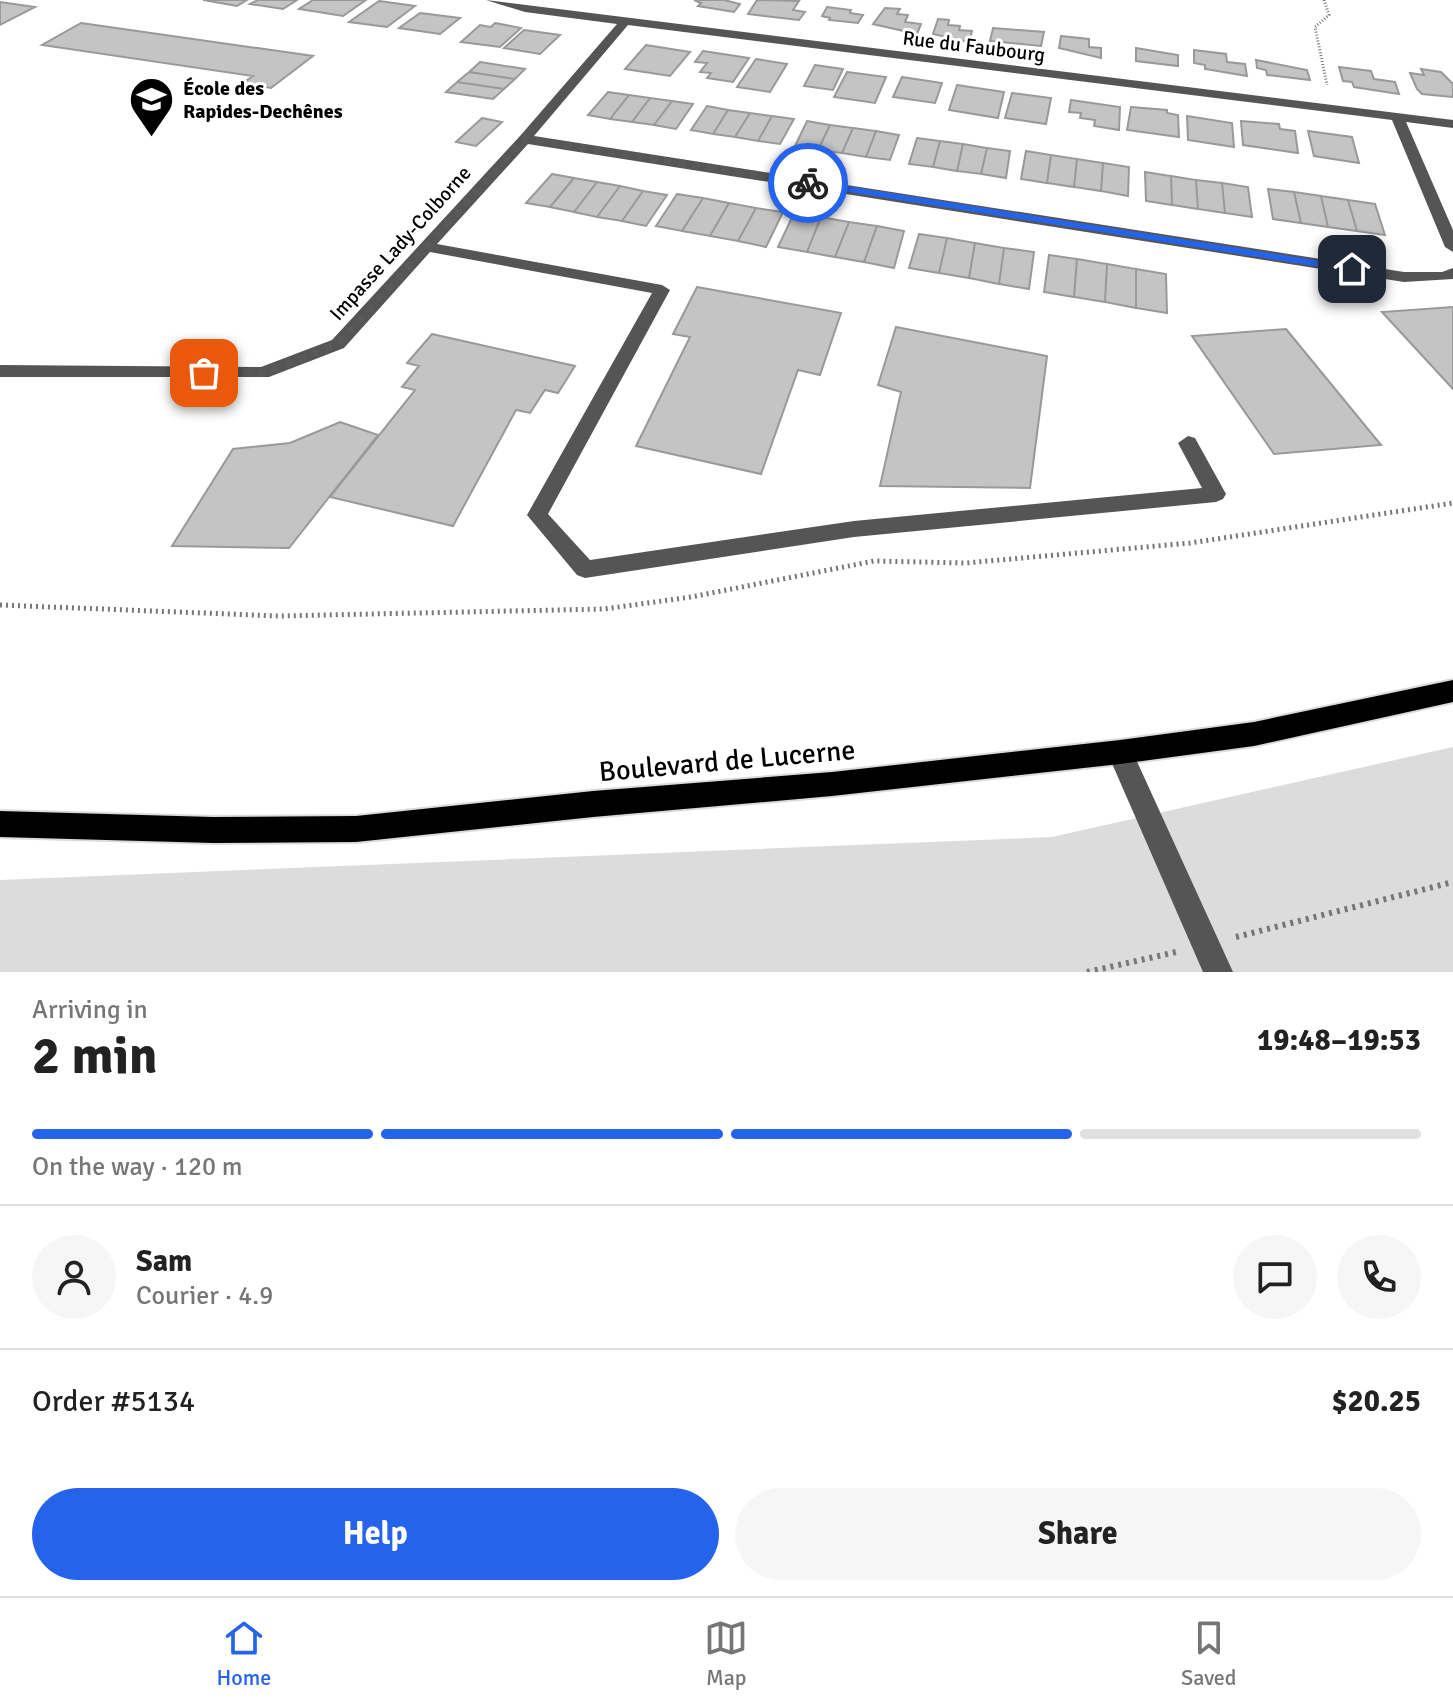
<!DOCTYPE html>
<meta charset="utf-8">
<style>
body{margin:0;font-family:Signika,sans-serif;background:#f6f6f6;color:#222;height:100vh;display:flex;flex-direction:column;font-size:30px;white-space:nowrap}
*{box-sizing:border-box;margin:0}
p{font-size:26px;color:#767676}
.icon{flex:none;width:44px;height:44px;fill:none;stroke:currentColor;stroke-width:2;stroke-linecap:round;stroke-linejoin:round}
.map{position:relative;height:972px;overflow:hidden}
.panel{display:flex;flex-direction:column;background:#fff;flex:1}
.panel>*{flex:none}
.pin{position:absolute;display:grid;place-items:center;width:68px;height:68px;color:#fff;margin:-34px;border-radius:16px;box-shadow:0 4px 12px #0006}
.courier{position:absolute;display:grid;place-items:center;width:80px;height:80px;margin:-40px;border:6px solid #2563eb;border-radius:50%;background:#fff;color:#222;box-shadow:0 2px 10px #0007}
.head em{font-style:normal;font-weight:700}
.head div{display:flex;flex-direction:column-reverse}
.head{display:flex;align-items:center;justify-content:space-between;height:136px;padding:0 32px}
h1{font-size:52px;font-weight:700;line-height:60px}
.bar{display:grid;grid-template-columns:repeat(4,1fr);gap:12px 8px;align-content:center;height:96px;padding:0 32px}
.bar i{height:10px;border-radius:6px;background:#e0e0e0}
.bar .current{background:#2563eb}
.bar p{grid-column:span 4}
.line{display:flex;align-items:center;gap:20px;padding:0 32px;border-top:2px solid #e0e0e0}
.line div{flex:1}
.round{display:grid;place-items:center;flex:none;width:84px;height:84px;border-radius:42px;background:#f6f6f6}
.cta{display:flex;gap:16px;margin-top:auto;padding:16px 32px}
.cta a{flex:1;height:92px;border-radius:48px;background:#2563eb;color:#fff;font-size:32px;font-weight:700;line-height:92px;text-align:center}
.cta a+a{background:#f6f6f6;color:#222}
.dock{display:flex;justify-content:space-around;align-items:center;height:112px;border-top:2px solid #e0e0e0;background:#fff;font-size:22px;color:#767676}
.dock a{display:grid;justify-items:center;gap:4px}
.dock .current{color:#2563eb}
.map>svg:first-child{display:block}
</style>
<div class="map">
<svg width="1453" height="972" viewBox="0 0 1453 972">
<rect width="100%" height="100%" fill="#fff"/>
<!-- green -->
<path fill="#dcdcdc" d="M1453 747V972H0V880L1052 837Z"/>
<!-- building -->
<path fill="#c4c4c4" stroke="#999" stroke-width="2" d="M203 0H247L237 6Z
M258 0H297L283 9 250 4Z
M313 0H366L343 16 299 9Z
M694 0H724L740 4 734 12 698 6 701 3Z
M757 0 799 1 793 10 805 12 799 20 748 14Z
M379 1 415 6 387 27 349 22Z
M0 2 35 7 0 25Z
M827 7 851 10 850 13 863 15 858 23 829 20 830 18 822 16Z
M885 8 900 9 897 14 908 15 905 22 921 24 917 34 873 24Z
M420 13 460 18 440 34 399 28Z
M938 19 949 20 948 25 960 26 959 30 972 31 969 42 933 34Z
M81 23 313 56 271 88 243 83 253 76 42 45Z
M495 23 521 28 500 47 461 42 480 25 491 27Z
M993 28 1044 32 1041 46 990 41Z
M524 30 560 35 540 54 504 48Z
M1061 36 1089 39V47L1101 48V58L1059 48Z
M646 45 690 52 670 76 625 69Z
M1136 48 1178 55V66L1136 61Z
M1194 50 1226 54 1227 62 1245 64 1247 76 1205 69V65L1194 63Z
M703 51 749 58 733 82 707 78 711 73 700 72 707 63 695 62Z
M756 59 787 64 770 92 737 87Z
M1256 60 1307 70 1310 80 1267 75 1266 70 1257 68Z
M480 62 525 69 515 79 469 72Z
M815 65 843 69 833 90 804 86Z
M1339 67 1371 71 1374 79 1395 82 1399 94 1354 87 1352 82 1343 81Z
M1421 69 1441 72 1453 84V97L1422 94 1417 89 1410 73 1424 75Z
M469 72 515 79 504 89 457 82Z
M847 72 886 77 875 103 834 97Z
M902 77 942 83 935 103 893 97Z
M457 82 504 89 493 99 446 92Z
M957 85 1004 92 998 118 949 110Z
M608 92 629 95 610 119 588 115Z
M1012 93 1051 98 1046 124 1005 118Z
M629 95 650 98 632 122 610 119Z
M650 98 672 101 654 125 632 122Z
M1071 100 1120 107 1119 130 1094 126 1095 120 1080 118 1081 113 1069 112Z
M672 101 693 104 676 129 654 125Z
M707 106 728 110 713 134 691 130Z
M1131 107 1167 110V113L1178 115 1179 137 1127 130Z
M728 110 750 113 735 137 713 134Z
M750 113 772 116 758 141 735 137Z
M772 116 794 119 780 144 758 141Z
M1187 116 1232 123 1234 147 1188 140Z
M482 118 502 122 476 146 456 142Z
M807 121 830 125 818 150 795 146Z
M1241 121 1279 124 1280 129 1295 131 1298 153 1243 145Z
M830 125 853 128 842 153 818 150Z
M853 128 876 131 866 157 842 153Z
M876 131 899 135 890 160 866 157Z
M1308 131 1352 137 1359 163 1314 156Z
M917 138 940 141 933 167 909 164Z
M940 141 963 144 957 171 933 167Z
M963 144 987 148 981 174 957 171Z
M987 148 1010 151 1006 178 981 174Z
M1026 151 1051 155 1047 183 1021 179Z
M1051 155 1077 159 1074 187 1047 183Z
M1077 159 1103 163 1101 191 1074 187Z
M1103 163 1129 167 1128 196 1101 191Z
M1145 172 1171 176 1172 205 1146 201Z
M552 174 574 178 550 207 526 203Z
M1171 176 1196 180 1198 209 1172 205Z
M574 178 597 182 574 212 550 207Z
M1196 180 1222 183 1225 213 1198 209Z
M597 182 620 186 597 217 574 212Z
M1222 183 1248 187 1252 217 1225 213Z
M620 186 643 191 622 221 597 217Z
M1268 189 1294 192 1301 223 1273 219Z
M643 191 667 195 646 226 622 221Z
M1294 192 1321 196 1328 227 1301 223Z
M677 194 703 198 682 231 656 226Z
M1321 196 1348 200 1357 231 1328 227Z
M703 198 729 203 710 236 682 231Z
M1348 200 1375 204 1385 235 1357 231Z
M729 203 756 208 738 241 710 236Z
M756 208 783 212 766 247 738 241Z
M794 213 821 217 807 252 778 247Z
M821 217 849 222 835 257 807 252Z
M849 222 877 226 864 262 835 257Z
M877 226 904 231 894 268 864 262Z
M919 234 947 238 939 273 909 268Z
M947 238 975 243 969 278 939 273Z
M975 243 1004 248 999 284 969 278Z
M1004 248 1034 252 1029 289 999 284Z
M1049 255 1077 259 1074 297 1044 292Z
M1077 259 1107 264 1105 302 1074 297Z
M1107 264 1136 269V308L1105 302Z
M1136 269 1166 274 1167 313 1136 308Z
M697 287 841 313 820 375 798 370 761 474 636 446 690 337 673 334Z
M1453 307V389L1382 312Z
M896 327 1047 356 1030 488 880 486 901 392 878 385Z
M1286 329 1381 445 1274 454 1192 336Z
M432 334 575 366 558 393 545 390 530 413 516 410 453 526 330 497 415 390 402 387 419 366 407 363Z
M340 422 378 435 289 548 172 546 233 449 290 443Z"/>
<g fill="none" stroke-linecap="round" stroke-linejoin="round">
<defs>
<path id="major" d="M1453 680V702L1254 746 1120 764 832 796 593 817 356 842 213 843 0 837V811L213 817 356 816 593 791 832 772 1120 740 1254 722Z"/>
</defs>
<!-- major casing -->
<use href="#major" stroke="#dbdbdb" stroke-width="4"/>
<!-- path-far2 -->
<path stroke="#777" stroke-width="3" stroke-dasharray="1 2" stroke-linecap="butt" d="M1324 0 1329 15 1315 27 1327 85"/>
<!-- path-far1 -->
<path stroke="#777" stroke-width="5" stroke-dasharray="2 4" stroke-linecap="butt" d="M0 605 279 616 604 609 691 597 874 561 966 563 1190 543 1453 503"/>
<!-- path -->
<path stroke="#777" stroke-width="6" stroke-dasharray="3 5" stroke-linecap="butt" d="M1236 937 1453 882
M1087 972 1176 952"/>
<!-- minor -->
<path fill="#555" fill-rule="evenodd" d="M486 0 1453 120V128L1406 122 1453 230V252L1445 247 1392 120 628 25 534 136 1404 272H1442L1453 268V279L1404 282 528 144 437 244 662 285 670 290 548 514 590 560 854 521 1202 488 1178 443 1188 436 1195 438 1226 494 1223 499 1216 502 854 537 585 578 577 575 527 515 652 293 430 252 344 348 269 377H0V365L261 367 332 340 520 136 617 24 525 12Z
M1120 740 1129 744 1233 972H1203L1107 752 1111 744Z"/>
<!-- major -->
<use href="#major" fill="#000" fill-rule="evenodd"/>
</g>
<!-- route -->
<path fill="#2563eb" d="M808 180 1352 266 1357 269 1352 272 805 185Z"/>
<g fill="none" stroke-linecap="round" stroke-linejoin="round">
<!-- done -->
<path stroke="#595959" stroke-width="8" stroke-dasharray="0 14.4" d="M204 373H263L338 344 525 139 808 183"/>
</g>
<!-- icons -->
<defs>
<symbol id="school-pin" viewBox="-11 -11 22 30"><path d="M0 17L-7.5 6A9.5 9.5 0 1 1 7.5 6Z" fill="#000" stroke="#fff"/><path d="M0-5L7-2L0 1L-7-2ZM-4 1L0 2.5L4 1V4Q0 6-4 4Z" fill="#fff"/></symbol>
</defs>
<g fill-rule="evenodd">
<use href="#school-pin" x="126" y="74" width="51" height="69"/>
</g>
<g text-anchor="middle" stroke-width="6" stroke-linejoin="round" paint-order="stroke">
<!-- far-street labels -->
<g font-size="20" fill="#000" stroke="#fff">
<text transform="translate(974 46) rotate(7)" y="7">Rue du Faubourg</text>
<text transform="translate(400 243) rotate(-48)" y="7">Impasse Lady-Colborne</text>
</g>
<!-- far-poi labels -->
<g font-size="20" font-weight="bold" fill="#000" stroke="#fff" text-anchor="start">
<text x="183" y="95">École des<tspan x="183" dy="23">Rapides-Dechênes</tspan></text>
</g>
<!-- near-street labels -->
<g font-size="28" fill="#000" stroke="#fff">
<text transform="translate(727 760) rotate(-5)" y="10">Boulevard de Lucerne</text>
</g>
</g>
</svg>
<div class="pin" style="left:204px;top:373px;background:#ea580c"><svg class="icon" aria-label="bag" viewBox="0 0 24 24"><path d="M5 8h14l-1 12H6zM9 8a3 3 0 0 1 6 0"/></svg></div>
<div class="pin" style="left:1352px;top:269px;background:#1f2937"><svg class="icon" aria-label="home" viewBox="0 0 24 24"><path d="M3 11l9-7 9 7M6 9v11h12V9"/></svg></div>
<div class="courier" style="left:808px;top:183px"><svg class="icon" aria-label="bike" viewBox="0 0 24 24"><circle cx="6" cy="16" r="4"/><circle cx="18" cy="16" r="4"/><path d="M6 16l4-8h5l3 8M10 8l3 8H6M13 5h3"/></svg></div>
</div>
<section class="panel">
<div class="head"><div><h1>2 min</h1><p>Arriving in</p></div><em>19:48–19:53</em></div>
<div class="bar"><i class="current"></i><i class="current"></i><i class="current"></i><i></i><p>On the way · 120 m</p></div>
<div class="line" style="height:144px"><a class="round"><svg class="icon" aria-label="person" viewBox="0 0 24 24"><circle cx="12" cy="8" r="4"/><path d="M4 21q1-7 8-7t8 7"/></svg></a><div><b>Sam</b><p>Courier · 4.9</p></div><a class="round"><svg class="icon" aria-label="chat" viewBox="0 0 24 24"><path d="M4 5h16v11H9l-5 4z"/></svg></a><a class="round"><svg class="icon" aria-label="phone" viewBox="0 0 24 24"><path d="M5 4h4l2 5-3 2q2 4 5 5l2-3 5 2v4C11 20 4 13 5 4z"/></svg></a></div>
<div class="line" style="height:104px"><div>Order #5134</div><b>$20.25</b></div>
<div class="cta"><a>Help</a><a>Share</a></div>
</section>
<nav class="dock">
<a class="current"><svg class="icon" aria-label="home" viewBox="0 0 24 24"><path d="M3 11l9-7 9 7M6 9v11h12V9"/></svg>Home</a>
<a><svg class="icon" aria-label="map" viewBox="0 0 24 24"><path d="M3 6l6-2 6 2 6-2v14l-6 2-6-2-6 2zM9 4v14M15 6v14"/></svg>Map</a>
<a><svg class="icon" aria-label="saved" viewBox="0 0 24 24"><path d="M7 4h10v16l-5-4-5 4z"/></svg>Saved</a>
</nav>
